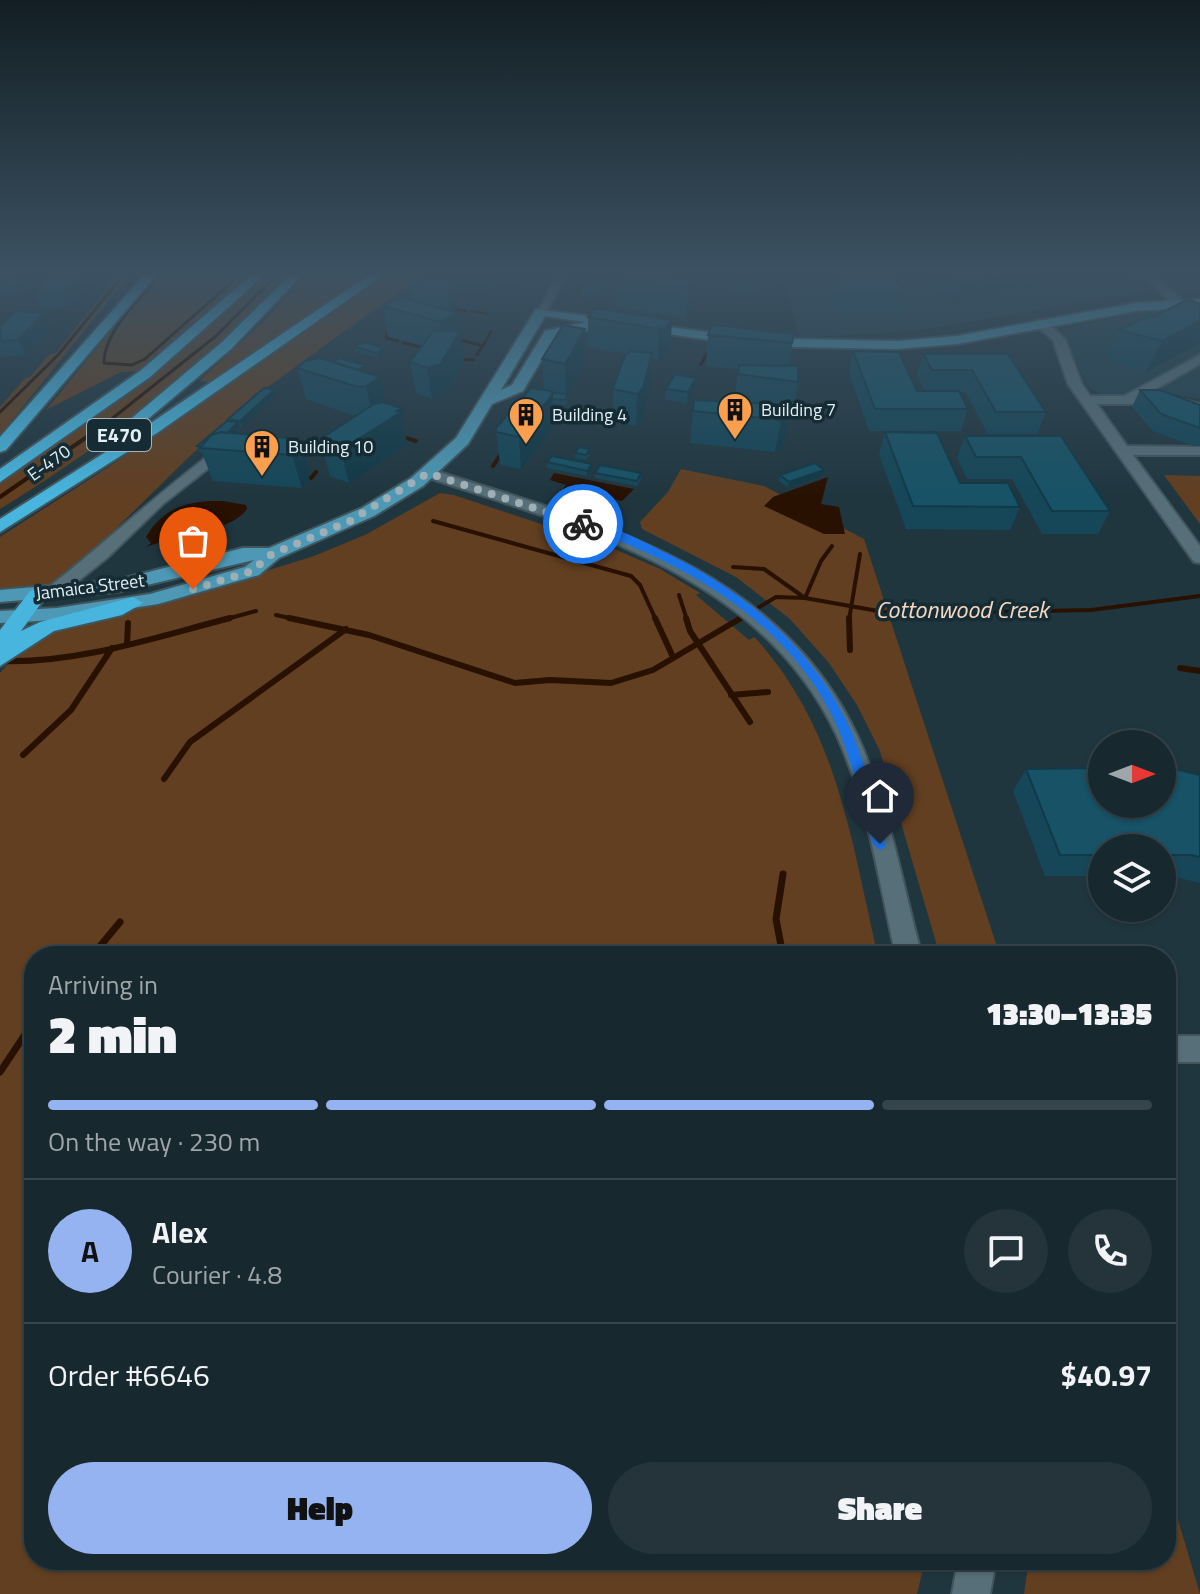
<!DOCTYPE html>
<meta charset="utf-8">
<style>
body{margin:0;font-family:"Titillium Web",sans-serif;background:#25343b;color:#f1f3f6;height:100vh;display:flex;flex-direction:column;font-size:30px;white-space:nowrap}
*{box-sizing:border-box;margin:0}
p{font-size:26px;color:#9fa6aa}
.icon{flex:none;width:44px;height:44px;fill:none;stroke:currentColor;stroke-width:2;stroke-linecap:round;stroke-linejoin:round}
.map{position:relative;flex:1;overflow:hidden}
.side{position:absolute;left:24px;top:946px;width:1152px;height:624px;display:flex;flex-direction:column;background:#18282f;border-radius:32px;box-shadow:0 2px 6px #0004,0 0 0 2px #36444b}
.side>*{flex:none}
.needle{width:52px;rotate:90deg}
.controls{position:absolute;left:1088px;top:730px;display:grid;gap:16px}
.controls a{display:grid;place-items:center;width:88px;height:88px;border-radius:50%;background:#18282f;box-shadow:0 2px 6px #0004,0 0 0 2px #36444b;font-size:40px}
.pin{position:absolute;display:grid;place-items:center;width:68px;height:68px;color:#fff;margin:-82px -34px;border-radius:50% 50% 50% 0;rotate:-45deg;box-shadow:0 0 8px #0007}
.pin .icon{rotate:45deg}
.courier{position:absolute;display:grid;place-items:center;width:80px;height:80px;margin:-40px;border:6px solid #1a73e8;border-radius:50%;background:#fff;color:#222;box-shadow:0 2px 10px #0007}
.overview em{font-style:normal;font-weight:800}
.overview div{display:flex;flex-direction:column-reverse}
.overview{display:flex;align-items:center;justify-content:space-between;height:136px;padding:0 24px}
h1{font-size:52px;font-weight:800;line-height:60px}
.bar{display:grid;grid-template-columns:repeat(4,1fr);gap:12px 8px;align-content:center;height:96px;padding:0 24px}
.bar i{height:10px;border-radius:6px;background:#36444b}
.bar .on{background:#95b2f1}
.bar p{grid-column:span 4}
.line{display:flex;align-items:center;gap:20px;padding:0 24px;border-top:2px solid #36444b}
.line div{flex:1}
.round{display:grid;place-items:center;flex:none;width:84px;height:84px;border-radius:42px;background:#25343b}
.button{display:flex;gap:16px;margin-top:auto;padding:16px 24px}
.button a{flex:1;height:92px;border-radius:48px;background:#95b2f1;color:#111;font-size:32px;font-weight:800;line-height:92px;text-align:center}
.button a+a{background:#25343b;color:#f1f3f6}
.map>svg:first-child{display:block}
</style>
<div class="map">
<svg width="1200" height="1594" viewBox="0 0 1200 1594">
<rect width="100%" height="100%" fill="#20363f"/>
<!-- built -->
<path fill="#22414d" d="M780 273H1200V292H1145L921 330 801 338Z
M1200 308V399L1165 393 1147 397 1101 395 1087 386 1062 329 1142 312Z"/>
<!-- green -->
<path fill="#623f21" d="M119 273H131L0 435V407L25 378 30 377 50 354H55Z
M158 273H252L138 371 121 372 46 410Z
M267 273H291C207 366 106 444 0 509V483C95 419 185 353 267 273Z
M307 273H371L211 382 199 381 267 318Z
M391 273H425L269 386 192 454 90 554 48 588 0 590V537L107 468Z
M681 469 764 486 864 539 1000 956H940L880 751 857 705 829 663 790 619 736 577 642 529 640 522 668 492Z
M1164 475 1200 476V524Z
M440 493 454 495 612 548 660 569 700 593 696 595 749 640 754 637 759 642C839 734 851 841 878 956H34V1560H925L917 1594H0V673L28 640 74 620 183 597 314 556 365 535Z
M1166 1479 1200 1594H1024L1029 1560H1166Z"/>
<!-- water -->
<path fill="#281100" d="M554 473 634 489 622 501 563 489 566 485 550 480Z
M828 477 821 504 839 507 845 534H824L764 506 773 497Z
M223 501 246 505 247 509C232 532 170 537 146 547L151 543 146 537C164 506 191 500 223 501Z"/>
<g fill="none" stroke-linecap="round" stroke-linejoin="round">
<!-- stream-far3 -->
<path stroke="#281100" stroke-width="3" d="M163 273C142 296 104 330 104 363L132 365 145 359 242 273
M756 273H776
M511 274 527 275
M579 292 589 273
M448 308 466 311
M472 311 487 314
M387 333 386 338 398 341
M456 339 483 346
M404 343 421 347
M477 355 491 332
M457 359 474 360
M701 364 706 355 712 354
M0 412 58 355 125 273
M104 425 216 336 279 273"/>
<!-- stream-far2 -->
<path stroke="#281100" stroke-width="4" d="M400 436 416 441
M493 466 501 454
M311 478 316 472
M0 497 107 423
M433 521 631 576 640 585 656 620
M733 567 764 569 805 598 821 561 832 546
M679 595 687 620
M276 615 298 620
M223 620 256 611
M738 620 776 597 805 598 895 614 1091 610 1200 596
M849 620 860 554"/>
<!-- stream-far1 -->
<path stroke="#281100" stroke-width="6" d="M289 618 369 635 515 683 550 680 611 683 653 670 741 618
M655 618 673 657
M686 618 690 631 750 722
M849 618 850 650
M127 645 128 623
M0 661C77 664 156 637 230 618
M1180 668 1200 671
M731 695 768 692
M23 755 71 710 112 648
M164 779 190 742 346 629"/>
<!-- stream -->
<path stroke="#281100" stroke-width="7" d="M783 874 776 919 783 956
M92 956 120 922
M0 1072 34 1021"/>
<defs>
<path id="minor" d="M557 273H568L545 315H537Z
M1119 273H1153L1186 304 1176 307 1145 277Z
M1037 320H1045L1065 339 1082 384 1090 396H1124L1200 355V364L1144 396H1168L1200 404V412L1168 404H1097L1127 446 1200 447V455H1133L1200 546V563L1194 562 1068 384 1053 340 1037 326Z
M221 446 233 449 163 504 107 558 57 598H45V590C105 543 160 491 221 446Z
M423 470H433C597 523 776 565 857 735 889 804 902 883 922 956H896C879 883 868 803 836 734 759 572 578 528 423 476Z
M1166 1036H1200V1062H1166Z
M958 1560H996L990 1594H952Z"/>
<path id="major" d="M1200 299V307L1136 311 957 344 896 349 751 346 593 323V329L555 337 523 391 492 404 468 444 423 486 374 516 279 558 259 575 158 604 57 620 0 623V611L57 608 150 594 245 567 254 560 117 592 0 602V590L117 580 243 548H269L362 508 411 478 456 438 536 309 751 338 896 341 957 336 1136 303ZM545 316 586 322 545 331 512 385 501 390Z"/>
<path id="highway" d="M146 273H158L6 450 0 452V437Z
M254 273H267L150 377 0 482V469L140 371Z
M292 273H304L231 349 142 424H132V418L221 343Z
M372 273H386L157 433 0 532V519L145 427Z
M37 589 47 595 21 631 40 622 133 597 143 603 122 615 54 631 0 666V630L30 591Z"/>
</defs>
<!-- minor casing -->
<use href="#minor" stroke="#40555c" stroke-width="4"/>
<!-- major casing -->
<use href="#major" stroke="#40555c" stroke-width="4"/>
<!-- highway casing -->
<use href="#highway" stroke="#40555c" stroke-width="4"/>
<!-- minor -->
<use href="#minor" fill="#576f79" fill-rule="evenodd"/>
<!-- major -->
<use href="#major" fill="#4d99b5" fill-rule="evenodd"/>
<!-- highway -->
<use href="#highway" fill="#47b5dd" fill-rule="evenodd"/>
</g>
<!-- wall -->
<path fill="#154758" d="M53 273 100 274 88 275 92 284 71 307 40 309 33 294Z
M447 273H518L519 281 516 283 455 294 453 291 455 312 464 362 444 396 432 399 416 393 410 362 422 346 388 336 383 306 414 301 411 287 448 281Z
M581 273H615L601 300 582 296Z
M659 273H688L687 279 691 310 686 317H680L615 307V277L659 275Z
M729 273H761L758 292 731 294 727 289Z
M822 273H893L897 281 906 292 901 312H838Z
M919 273H1044L1038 288 951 303 917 280Z
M0 276 30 286 22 294H0Z
M1188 299 1146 372 1106 361 1119 330 1153 317Z
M588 317 672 320 670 351 664 359H652L651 385 642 420 636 426 613 421V389L627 354 588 347Z
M0 326 51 328 26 355 0 357Z
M585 329V360L567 394 568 399 565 406 553 404 563 406V411L560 418 553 417 554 427 521 469 500 465 496 428 544 390 542 359Z
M794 334 789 365 798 382 793 414H789L782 451 775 452 690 443 693 411 734 402 738 369 706 366 708 335Z
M355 347 385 353 378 358 356 352Z
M853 351 917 391H925L917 376 923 354H1008L1046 412 1037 434H988L965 392H959L968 409 961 431H869L849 373Z
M297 368 366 371 364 372 386 403 401 408 407 445 349 483 330 476 321 443 323 442 322 438 355 416 306 399Z
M695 388 687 403 665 400 666 389Z
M1140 390 1200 405V446H1193L1153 431 1132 407Z
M277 395 242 426H239L240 428 234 433 301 442 310 475 302 488 213 481 202 453 199 452 197 446 229 421 228 419Z
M885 432 960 483 1020 507 1010 530 906 529 879 454Z
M965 436H1061L1110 511 1098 534H1042L1012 479H967L957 458Z
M575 453 590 455 586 460 575 458Z
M547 462 592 469 587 476 547 468Z
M595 473H641V479L637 486 595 478Z
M780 475 822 476 788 487 779 481Z
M1026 769 1200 775V883L1171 876H1162V848H1102V876H1045L1013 791Z"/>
<!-- shaded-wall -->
<path fill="#113947" d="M68 273H101L100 274 88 275 92 284 71 307 64 292Z
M452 273H518L519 281 516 283 455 294Z
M601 273H615L601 300Z
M1020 273H1044L1038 288 951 303 957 283Z
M26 276 30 286 22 294 17 284Z
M693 280 691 310 686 317 688 288Z
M451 281 455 311 453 315 458 313 464 362 444 396 432 399 427 368 444 352 440 322 451 317 447 291Z
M44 313 51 328 26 355 18 340Z
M672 320 670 351 664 359 658 360 659 329Z
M1200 321V343L1146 372 1162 341Z
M585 329V360L566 396 565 364Z
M384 348 385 353 378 358 377 353Z
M652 353 651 385 642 420 636 426 637 394Z
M380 377 387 408 373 418 366 386Z
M696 378 695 388 687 403 688 392Z
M275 389 277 395 242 426 240 421Z
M552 395 554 427 521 469 519 437Z
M401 408 407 445 349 483 341 450Z
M790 411 782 451 775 452 781 420Z
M238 422 240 428 217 449 209 448Z
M297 439 299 446 301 442 310 475 302 488 292 455 294 442Z
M592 464V469L587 476V471Z
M824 470 822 476 788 487 789 482Z"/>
<!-- building -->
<path fill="#185266" stroke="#113947" stroke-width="2" d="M53 273H82L64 292 33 294Z
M623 273H643L693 280 688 288H682L615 277Z
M834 273H893L897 281 906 292H842Z
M941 273H1020L957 283Z
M0 276H26L17 284H0Z
M422 277 451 281 447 291 411 287Z
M402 298 458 313 440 322 383 306Z
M1188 299 1200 304V321L1162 341 1119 330 1148 316 1153 317Z
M594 309H601L672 320 666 328 659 329 588 317Z
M16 311 44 313 18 340 0 341V326Z
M563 325 585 329 565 364 542 359Z
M717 325 794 334 792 343 708 335 711 326Z
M433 331H460L440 365 427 368 410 362Z
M363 342 384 348 377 353 355 347Z
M631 351 652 353 643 388 637 394 613 389 625 356Z
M853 351 899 352 917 391H959L968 409H875Z
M923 354H1008L1046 412H996L972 370H932Z
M320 358 380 377 366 386 358 387 297 368 305 361Z
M339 358 365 365 358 370 333 362Z
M739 365 798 366V382L738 374Z
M675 374 696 378 688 392 666 389Z
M264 388 275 389 240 421 228 419Z
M531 388 552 391V395L519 437 496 432V428Z
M1140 390H1160L1200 405V428L1161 414Z
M552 393 568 394 565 400 552 399Z
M694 400 774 404 790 411 787 419 781 420 693 411Z
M383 402 401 408 397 411 401 412 341 450 321 443 326 440 322 438 374 404Z
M553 405 563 406 560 412H553Z
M227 421 238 422 227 433 221 432 211 435 201 447 197 446Z
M221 432 297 439 294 442H301L292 455 200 448 211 435Z
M885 432 937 433 960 483H1008L1020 507 913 506Z
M965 436H1061L1110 511H1052L1021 457H976Z
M579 447 590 449 586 455 575 453Z
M552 456 592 464 587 471 547 462Z
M815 463 824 470 789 482 780 475Z
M600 465 641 473 637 481 595 473Z
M1162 766 1200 775V857L1191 855H1162V848H1102V855H1060L1026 769 1102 768V804H1162Z"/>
<!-- sky -->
<linearGradient id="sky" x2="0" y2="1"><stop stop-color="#121e23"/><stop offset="0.55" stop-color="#3c5263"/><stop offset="1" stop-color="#3c5263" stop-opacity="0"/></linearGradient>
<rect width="1200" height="496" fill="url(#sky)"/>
<!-- route -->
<path fill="#1a73e8" d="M580 522C607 521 642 541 666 553 744 590 817 652 852 733 867 768 875 808 886 844L884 848 880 850 873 844C862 808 854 768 840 733 795 624 686 563 580 526Z"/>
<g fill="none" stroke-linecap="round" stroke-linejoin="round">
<!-- done -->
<path stroke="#9eafb6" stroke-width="8" stroke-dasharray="0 14.4" d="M193 589 252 571 272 554 350 521 428 473 583 524"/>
</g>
<!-- icons -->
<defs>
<symbol id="building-pin" viewBox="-11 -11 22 30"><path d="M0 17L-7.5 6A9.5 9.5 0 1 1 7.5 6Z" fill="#fa9f4e" stroke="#162c35"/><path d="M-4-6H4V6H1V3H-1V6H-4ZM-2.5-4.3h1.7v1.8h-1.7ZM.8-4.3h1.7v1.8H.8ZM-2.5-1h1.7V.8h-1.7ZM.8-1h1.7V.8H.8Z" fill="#111"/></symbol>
</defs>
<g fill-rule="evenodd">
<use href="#building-pin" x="715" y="390" width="40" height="54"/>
<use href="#building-pin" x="506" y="395" width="40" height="54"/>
<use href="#building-pin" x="242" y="427" width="40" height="54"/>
</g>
<g text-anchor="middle" stroke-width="7" stroke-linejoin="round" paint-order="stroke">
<!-- far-poi labels -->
<g font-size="18" fill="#e2f0f6" stroke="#162c35" text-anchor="start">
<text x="761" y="416">Building 7</text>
<text x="552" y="421">Building 4</text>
<text x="288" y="453">Building 10</text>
</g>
<!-- far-street labels -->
<g font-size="18" fill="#e2f0f6" stroke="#162c35">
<text transform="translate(49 463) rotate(-36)" y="6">E-470</text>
<text transform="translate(90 587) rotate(-7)" y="6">Jamaica Street</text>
</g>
<!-- shield labels -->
<rect fill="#162c35" stroke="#a5b5bc" stroke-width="2" x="87" y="419" width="64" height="32" rx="6"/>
<g font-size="20" font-weight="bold" fill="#e2f0f6">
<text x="119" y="442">E470</text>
</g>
<!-- water labels -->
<g font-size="24" font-style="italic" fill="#f6d8c1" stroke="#162c35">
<text x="962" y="618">Cottonwood Creek</text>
</g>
</g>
</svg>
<div class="controls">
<a><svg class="needle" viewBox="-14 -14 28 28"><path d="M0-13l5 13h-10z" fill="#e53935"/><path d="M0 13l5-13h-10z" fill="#9fa6aa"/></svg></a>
<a><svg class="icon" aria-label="layers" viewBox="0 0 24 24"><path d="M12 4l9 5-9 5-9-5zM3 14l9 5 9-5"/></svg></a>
</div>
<div class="pin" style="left:193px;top:589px;background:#ea580c"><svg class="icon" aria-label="bag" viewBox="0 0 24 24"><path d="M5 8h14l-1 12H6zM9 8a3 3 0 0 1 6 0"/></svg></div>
<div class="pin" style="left:880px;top:844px;background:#1f2937"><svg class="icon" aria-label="home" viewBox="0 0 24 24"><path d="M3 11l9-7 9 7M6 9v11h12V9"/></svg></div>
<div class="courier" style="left:583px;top:524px"><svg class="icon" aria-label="bike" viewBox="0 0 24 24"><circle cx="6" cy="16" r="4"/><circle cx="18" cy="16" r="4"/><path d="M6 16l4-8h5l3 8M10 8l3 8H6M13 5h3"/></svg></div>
<section class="side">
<div class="overview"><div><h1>2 min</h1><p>Arriving in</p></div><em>13:30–13:35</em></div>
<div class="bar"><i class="on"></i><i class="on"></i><i class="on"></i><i></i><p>On the way · 230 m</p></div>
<div class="line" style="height:144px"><b class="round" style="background:#95b2f1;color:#111">A</b><div><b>Alex</b><p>Courier · 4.8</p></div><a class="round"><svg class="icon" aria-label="chat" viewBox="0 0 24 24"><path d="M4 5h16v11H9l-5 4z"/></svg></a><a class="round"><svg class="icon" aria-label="phone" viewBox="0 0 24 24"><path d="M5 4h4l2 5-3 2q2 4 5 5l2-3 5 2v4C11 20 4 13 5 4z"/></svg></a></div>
<div class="line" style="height:104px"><div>Order #6646</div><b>$40.97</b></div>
<div class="button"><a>Help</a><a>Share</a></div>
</section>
</div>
